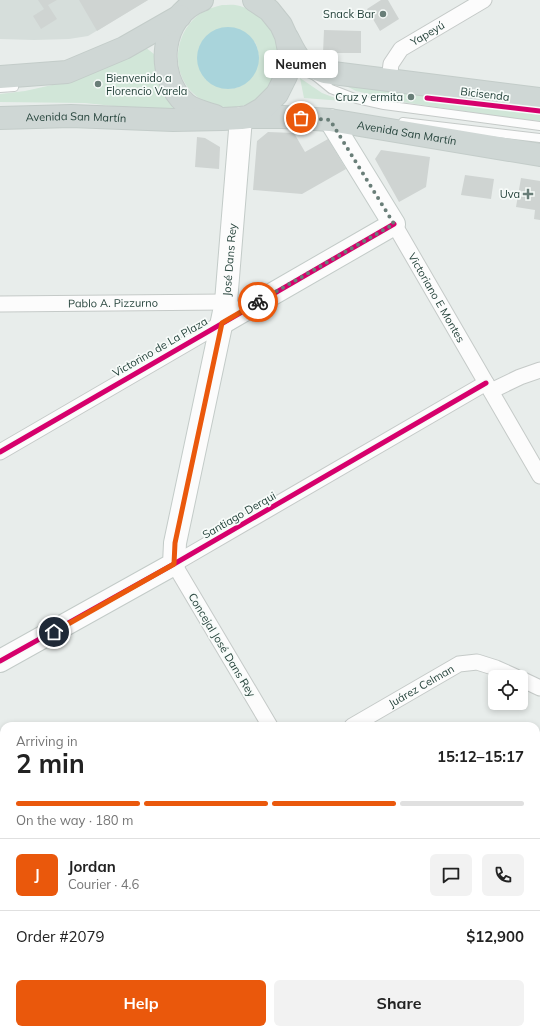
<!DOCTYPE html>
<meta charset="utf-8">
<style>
body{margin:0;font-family:Mulish,sans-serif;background:#f2f2f2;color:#222;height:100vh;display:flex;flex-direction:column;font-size:15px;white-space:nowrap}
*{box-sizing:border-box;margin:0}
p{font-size:13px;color:#767676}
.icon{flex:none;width:22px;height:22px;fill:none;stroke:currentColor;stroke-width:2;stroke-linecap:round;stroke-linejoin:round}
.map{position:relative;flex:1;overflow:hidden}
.panel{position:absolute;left:0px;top:722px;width:540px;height:312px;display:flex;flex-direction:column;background:#fff;border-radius:12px 12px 0 0;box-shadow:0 2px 6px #0003}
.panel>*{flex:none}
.tools{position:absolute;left:488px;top:670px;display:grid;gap:8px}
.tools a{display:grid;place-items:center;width:40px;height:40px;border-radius:6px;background:#fff;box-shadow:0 2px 6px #0003;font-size:20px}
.pin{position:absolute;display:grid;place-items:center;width:34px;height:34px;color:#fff;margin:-17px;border:2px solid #fff;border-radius:50%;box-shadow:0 1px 4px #0007}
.courier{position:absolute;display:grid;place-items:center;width:40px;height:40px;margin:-20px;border:3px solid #ea580c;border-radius:50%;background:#fff;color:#222;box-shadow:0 1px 5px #0007}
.bubble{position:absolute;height:28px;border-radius:6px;background:#fff;box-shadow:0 2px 6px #0003;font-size:13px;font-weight:700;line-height:28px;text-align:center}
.head em{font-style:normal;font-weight:700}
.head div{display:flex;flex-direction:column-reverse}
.head{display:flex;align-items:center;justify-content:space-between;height:68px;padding:0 16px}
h1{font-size:26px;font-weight:700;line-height:30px}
.bar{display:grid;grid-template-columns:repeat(4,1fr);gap:6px 4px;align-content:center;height:48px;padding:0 16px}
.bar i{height:5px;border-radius:3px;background:#e0e0e0}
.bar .active{background:#ea580c}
.bar p{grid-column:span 4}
.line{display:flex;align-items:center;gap:10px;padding:0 16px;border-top:1px solid #e0e0e0}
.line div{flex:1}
.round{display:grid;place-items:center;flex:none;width:42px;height:42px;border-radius:6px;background:#f2f2f2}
.action{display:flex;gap:8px;margin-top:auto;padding:8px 16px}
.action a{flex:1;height:46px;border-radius:6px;background:#ea580c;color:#fff;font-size:16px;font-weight:700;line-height:46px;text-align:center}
.action a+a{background:#f2f2f2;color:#222}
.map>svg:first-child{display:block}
</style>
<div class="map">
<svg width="540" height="1034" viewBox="0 0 540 1034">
<rect width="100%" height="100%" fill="#e8edeb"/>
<!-- built -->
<path fill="#d6dedb" d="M0 0H148L88 36 69 39 34 40 0 39Z"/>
<!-- green -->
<path fill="#d1e6d8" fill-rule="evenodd" d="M222 5C227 5 234 4 240 6 274 16 288 48 274 80 269 90 260 97 250 103 240 108 229 108 218 106 170 96 165 35 204 11 209 8 216 7 222 5ZM255 42C260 53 259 60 254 71 244 94 222 92 205 79Z
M145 47 154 54C155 77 159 87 174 105L171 112 85 103 0 102V94L25 91 61 83Z
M300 78 322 93 343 101 304 98Z
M337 81 540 106V121L511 118 402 102 356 91Z"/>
<!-- water -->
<path fill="#a9d4db" d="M197 58a31 31 0 1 1 62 0a31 31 0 1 1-62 0Z"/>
<!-- building -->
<path fill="#cfd4d2" d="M38 0H57L48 5 57 19 41 29 33 16 44 9Z
M79 0H148L97 31Z
M381 0H388L399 19 380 31 367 9Z
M324 30 361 31V53H323Z
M268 132 294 133 305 152 328 139 346 169 302 194 253 190 257 141Z
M197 137 205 138 220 147 219 169 195 167Z
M381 150 430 157 426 187 399 202 375 159Z
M465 175 494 179 491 199 461 195Z
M521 178 540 181V220L534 219 535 210 516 207Z"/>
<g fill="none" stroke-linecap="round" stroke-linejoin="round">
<defs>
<path id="lane" d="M315 76 331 89 357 99 384 105 540 126
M0 88 14 87
M403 122 540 138"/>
<g id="street">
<path id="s1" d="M389 80 391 64 401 49 484 0"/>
<path id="s2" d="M394 224 540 476"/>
<path id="s3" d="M0 304 226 302"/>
<path d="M491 391 520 377 540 370"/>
<path d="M0 452 222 323"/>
<path d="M521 679 540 688"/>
<path d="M270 726 174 564 486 383"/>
<path id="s4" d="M352 726 459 664 477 662 496 668 516 677"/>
<path d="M0 826 4 833"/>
<path d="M536 859 540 857"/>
<path d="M0 929 4 926"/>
<path d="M119 1030 121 1034"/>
<path d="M443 1030 445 1034"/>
<path d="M229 1034 236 1030"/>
</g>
<g id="secondary">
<path d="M222 323 394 224 330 120"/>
<path id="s5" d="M0 661 174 564 175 543 226 302 241 118"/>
</g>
<g id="primary">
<path d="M202 0C160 15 154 76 186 104 193 110 206 113 215 116"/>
<path d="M288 39C299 61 300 64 325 72L540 99"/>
<path d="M0 77 67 72 124 48 180 16"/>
<path id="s6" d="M248 117H283L330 120 540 155"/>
<path id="s7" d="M0 118 71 116 173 120 223 119 241 118 248 117 262 109 277 94 286 76 290 56 286 36 281 25 269 10 254 0"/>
</g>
</defs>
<!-- lane casing -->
<use href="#lane" stroke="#c5cac8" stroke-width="10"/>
<!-- street casing -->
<use href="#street" stroke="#c5cac8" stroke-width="17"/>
<!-- secondary casing -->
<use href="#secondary" stroke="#c3cbc8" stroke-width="24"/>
<!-- primary casing -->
<use href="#primary" stroke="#c3ccc9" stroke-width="24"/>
<!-- lane -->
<use href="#lane" stroke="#fcfcfc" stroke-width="8"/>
<!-- street -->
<use href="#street" stroke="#fcfcfc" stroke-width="15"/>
<!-- secondary -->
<use href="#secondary" stroke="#fcfcfc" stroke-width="22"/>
<!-- primary -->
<use href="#primary" stroke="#cfd7d5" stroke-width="22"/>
<defs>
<path id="cycleway" d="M427 98 540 111
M0 452 394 224
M0 661 174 564 486 383"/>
</defs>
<!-- cycleway casing -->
<use href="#cycleway" stroke="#f7fbf9" stroke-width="8"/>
<!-- cycleway -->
<use href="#cycleway" stroke="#d6006c" stroke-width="5"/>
</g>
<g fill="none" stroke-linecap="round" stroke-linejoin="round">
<!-- done -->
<path stroke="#697e78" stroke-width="4" stroke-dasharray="0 7.2" d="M258 302 394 224 330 120 301 118"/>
<!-- route -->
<path stroke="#ea580c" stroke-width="5" d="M54 632 174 564 175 543 222 323 258 302"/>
</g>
<!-- markers -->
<g fill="#697e78" stroke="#f7fbf9" stroke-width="1.5">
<circle cx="383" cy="14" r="4"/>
<circle cx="98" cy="84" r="4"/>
<circle cx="411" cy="97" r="4"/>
<path d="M526 188h4v4h4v4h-4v4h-4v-4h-4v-4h4z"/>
</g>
<g text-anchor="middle" stroke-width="3.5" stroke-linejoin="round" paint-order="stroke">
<!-- poi labels -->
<g font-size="11" fill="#24423a" stroke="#f7fbf9" text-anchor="end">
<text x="375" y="18">Snack Bar</text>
<text x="106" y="82" text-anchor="start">Bienvenido a<tspan x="106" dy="13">Florencio Varela</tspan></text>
<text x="403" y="101">Cruz y ermita</text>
<text x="520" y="198">Uva</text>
</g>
<!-- street labels -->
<g font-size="11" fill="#24423a" stroke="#f7fbf9">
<text dy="4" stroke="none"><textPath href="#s1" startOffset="65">Yapeyú</textPath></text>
<text transform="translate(485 94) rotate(7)" y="4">Bicisenda</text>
<text dy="4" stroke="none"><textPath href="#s7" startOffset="76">Avenida San Martín</textPath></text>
<text dy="4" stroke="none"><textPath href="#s6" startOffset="160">Avenida San Martín</textPath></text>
<text dy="4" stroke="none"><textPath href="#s5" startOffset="509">José Dans Rey</textPath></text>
<text dy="4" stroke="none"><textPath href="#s2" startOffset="85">Victoriano E Montes</textPath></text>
<text dy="4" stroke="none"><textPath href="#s3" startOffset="113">Pablo A. Pizzurno</textPath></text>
<text transform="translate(160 347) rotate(-30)" y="4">Victorino de La Plaza</text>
<text transform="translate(239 515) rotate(-30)" y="4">Santiago Derqui</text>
<text transform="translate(222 645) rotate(59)" y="4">Concejal José Dans Rey</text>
<text dy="4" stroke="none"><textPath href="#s4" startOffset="80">Juárez Celman</textPath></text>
</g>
</g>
</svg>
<div class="tools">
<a><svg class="icon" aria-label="locate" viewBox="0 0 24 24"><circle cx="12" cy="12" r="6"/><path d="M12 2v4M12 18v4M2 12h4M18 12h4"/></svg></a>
</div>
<div class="pin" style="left:301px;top:118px;background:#ea580c"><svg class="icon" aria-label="bag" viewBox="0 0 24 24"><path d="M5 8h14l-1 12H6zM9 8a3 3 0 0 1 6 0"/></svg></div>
<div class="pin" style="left:54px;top:632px;background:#1f2937"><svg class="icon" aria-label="home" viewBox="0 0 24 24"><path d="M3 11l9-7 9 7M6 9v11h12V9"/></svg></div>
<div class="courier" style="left:258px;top:302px"><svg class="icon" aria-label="bike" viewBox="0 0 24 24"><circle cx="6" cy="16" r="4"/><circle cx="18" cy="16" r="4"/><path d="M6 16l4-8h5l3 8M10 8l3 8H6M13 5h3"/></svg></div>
<div class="bubble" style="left:264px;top:50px;width:74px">Neumen</div>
<section class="panel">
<div class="head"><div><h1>2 min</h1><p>Arriving in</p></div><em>15:12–15:17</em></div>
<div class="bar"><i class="active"></i><i class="active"></i><i class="active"></i><i></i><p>On the way · 180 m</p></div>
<div class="line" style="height:72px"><b class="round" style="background:#ea580c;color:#fff">J</b><div><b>Jordan</b><p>Courier · 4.6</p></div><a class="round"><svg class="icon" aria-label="chat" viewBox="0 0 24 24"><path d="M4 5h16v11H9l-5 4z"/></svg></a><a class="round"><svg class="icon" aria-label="phone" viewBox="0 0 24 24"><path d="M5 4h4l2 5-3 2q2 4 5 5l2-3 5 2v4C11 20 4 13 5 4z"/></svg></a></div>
<div class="line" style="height:52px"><div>Order #2079</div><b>$12,900</b></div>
<div class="action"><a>Help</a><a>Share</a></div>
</section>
</div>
